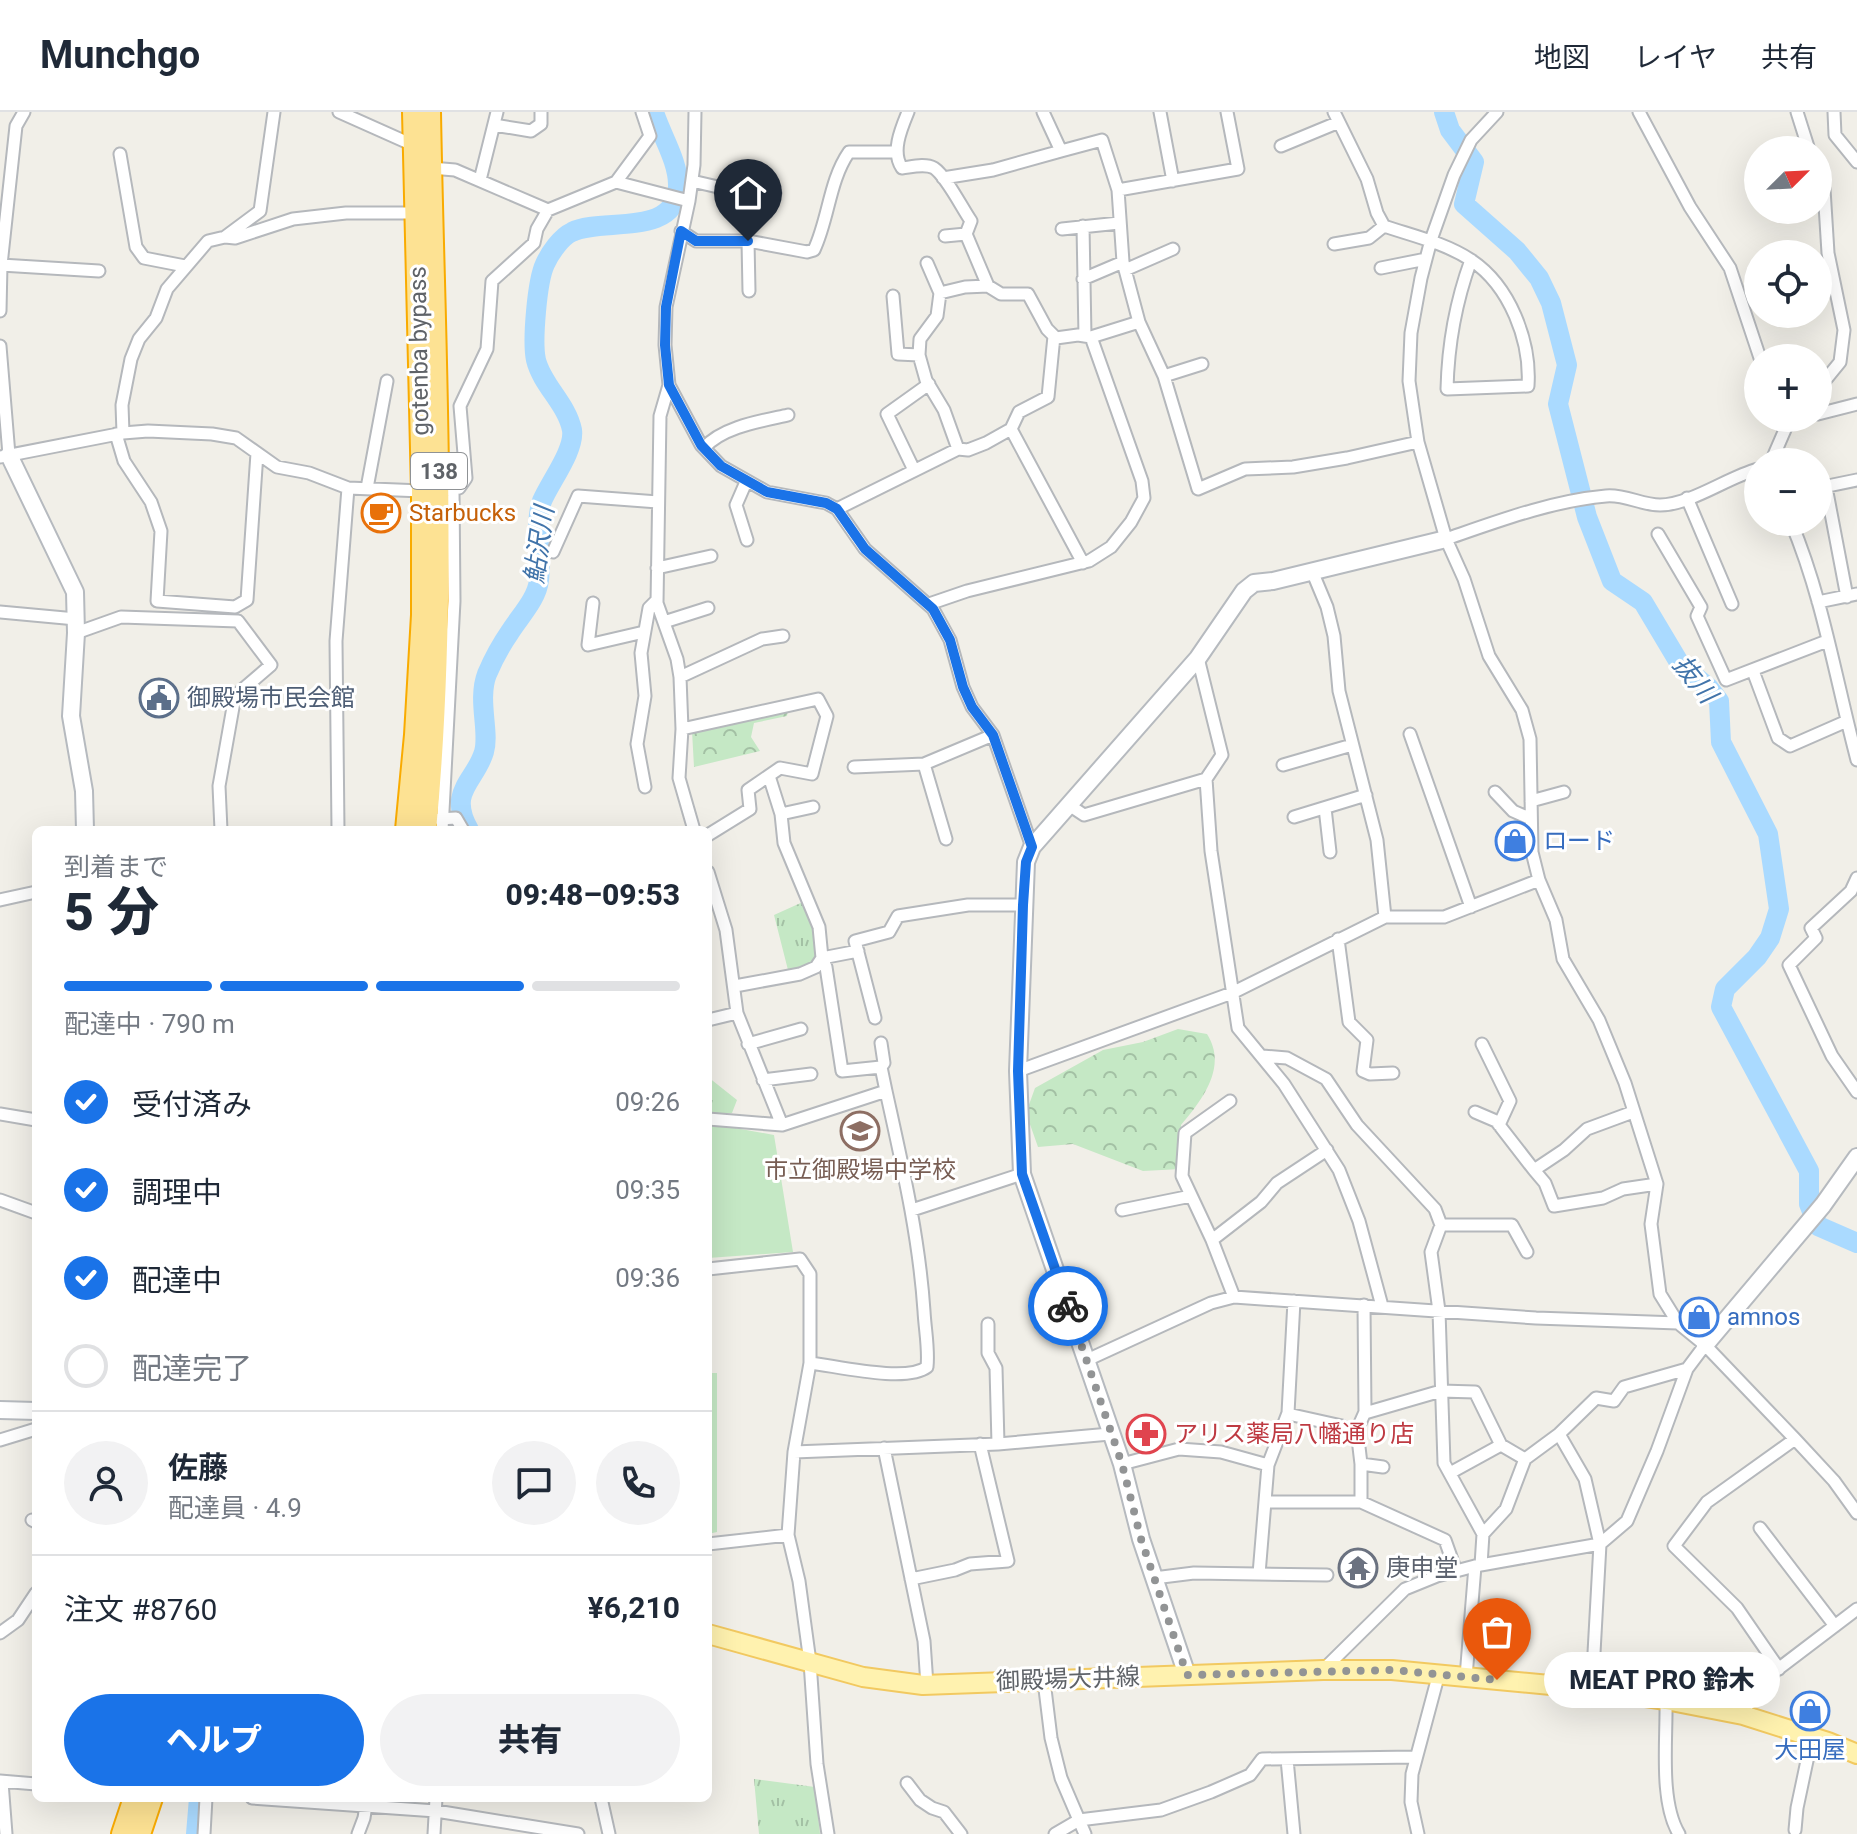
<!DOCTYPE html>
<html lang="ja">
<meta charset="utf-8">
<style>
body{margin:0;font-family:Roboto,"Noto Sans JP",sans-serif;background:#f2f2f3;color:#1f2937;height:100vh;display:flex;flex-direction:column;font-size:30px;white-space:nowrap}
*{box-sizing:border-box;margin:0}
p{font-size:26px;color:#747a83}
.icon{flex:none;width:44px;height:44px;fill:none;stroke:currentColor;stroke-width:2;stroke-linecap:round;stroke-linejoin:round}
.map{position:relative;flex:1;overflow:hidden}
.panel{position:absolute;left:32px;top:714px;width:680px;height:976px;display:flex;flex-direction:column;background:#fff;border-radius:12px;box-shadow:0 8px 32px #0002}
.panel>*{flex:none}
.needle{width:52px;rotate:66deg}
.controls{position:absolute;left:1744px;top:24px;display:grid;gap:16px}
.controls a{display:grid;place-items:center;width:88px;height:88px;border-radius:50%;background:#fff;box-shadow:0 8px 32px #0002;font-size:40px}
.pin{position:absolute;display:grid;place-items:center;width:68px;height:68px;color:#fff;margin:-82px -34px;border-radius:50% 50% 50% 0;rotate:-45deg;box-shadow:0 0 8px #0007}
.pin .icon{rotate:45deg}
.courier{position:absolute;display:grid;place-items:center;width:80px;height:80px;margin:-40px;border:6px solid #1a73e8;border-radius:50%;background:#fff;color:#222;box-shadow:0 2px 10px #0007}
.bubble{position:absolute;height:56px;border-radius:28px;background:#fff;box-shadow:0 8px 32px #0002;font-size:26px;font-weight:800;line-height:56px;text-align:center}
.headline em{font-style:normal;font-weight:800}
.headline div{display:flex;flex-direction:column-reverse}
.headline{display:flex;align-items:center;justify-content:space-between;height:136px;padding:0 32px}
h1{font-size:52px;font-weight:800;line-height:60px}
.bar{display:grid;grid-template-columns:repeat(4,1fr);gap:12px 8px;align-content:center;height:96px;padding:0 32px}
.bar i{height:10px;border-radius:6px;background:#e0e1e3}
.bar .selected{background:#1a73e8}
.bar p{grid-column:span 4}
.line{display:flex;align-items:center;gap:20px;padding:0 32px;border-top:2px solid #e0e1e3}
.line div{flex:1}
.round{display:grid;place-items:center;flex:none;width:84px;height:84px;border-radius:42px;background:#f2f2f3}
ol{padding:0 32px;list-style:none}
li{display:flex;align-items:center;gap:24px;height:88px}
li p{margin-inline-start:auto}
li .icon{padding:8px;border-radius:50%;background:#1a73e8;color:#fff;stroke-width:4}
li:last-child{color:#747a83}
li i{width:44px;height:44px;border:4px solid #e0e1e3;border-radius:50%}
.button{display:flex;gap:16px;margin-top:auto;padding:16px 32px}
.button a{flex:1;height:92px;border-radius:48px;background:#1a73e8;color:#fff;font-size:32px;font-weight:800;line-height:92px;text-align:center}
.button a+a{background:#f2f2f3;color:#1f2937}
header{display:flex;align-items:center;gap:48px;box-sizing:border-box;height:112px;padding:0 40px;background:#fff;border-bottom:2px solid #e0e1e3}
header strong{font-size:38px}
nav{display:flex;gap:44px;margin-inline-start:auto;font-size:28px}
.map>svg:first-child{display:block}
</style>
<header>
<strong>Munchgo</strong>
<nav><a>地図</a><a>レイヤ</a><a>共有</a></nav>
</header>
<div class="map">
<svg width="1857" height="1722" viewBox="0 0 1857 1722">
<defs>
<pattern id="grass-tufts" width="24" height="20" patternUnits="userSpaceOnUse" patternTransform="scale(2)"><rect width="24" height="20" fill="#c5e8c5"/><path d="M3 7l-1-3M5 7V3M7 7l1-3M15 17l-1-3M17 17v-4M19 17l1-3" fill="none" stroke="#a3c0a4"/></pattern>
<pattern id="forest-crowns" width="20" height="18" patternUnits="userSpaceOnUse" patternTransform="scale(2)"><rect width="20" height="18" fill="#c5e8c5"/><path d="M2 6a3 3 0 1 1 6 0M12 15a3 3 0 1 1 6 0" fill="none" stroke="#a3c0a4"/></pattern>
</defs>
<rect width="100%" height="100%" fill="#f1efe8"/>
<!-- grass -->
<path fill="url(#grass-tufts)" d="M805 789 817 818 820 848 798 860 788 858 774 803Z
M708 965 737 988 732 1001H708Z
M754 1667 815 1675 820 1722H759Z"/>
<!-- forest -->
<path fill="url(#forest-crowns)" d="M788 598 787 604 754 611 751 625 760 639 694 655 692 619Z
M1178 917 1207 922C1228 955 1202 988 1181 1013V1057L1143 1059 1073 1032 1038 1035 1026 1001 1035 976 1103 938 1143 930Z"/>
<!-- garden -->
<path fill="#c5e8c5" d="M708 1011 774 1023 793 1140 708 1146Z
M708 1261H717V1420L708 1422Z"/>
<g fill="none" stroke-linecap="round" stroke-linejoin="round">
<!-- river -->
<path stroke="#aadaff" stroke-width="20" d="M1444 0 1450 18 1474 50 1464 92 1517 139 1539 166 1551 191 1567 253 1558 292 1587 405 1612 469 1643 490 1680 552 1709 576 1719 589 1721 630 1768 722 1779 797 1770 826 1757 845 1725 877 1721 895 1809 1059V1092L1818 1114 1857 1131
M469 718C447 679 475 670 484 640 490 620 477 588 487 562 493 548 501 533 510 520 520 504 537 487 539 468 542 444 534 411 542 389 550 370 575 338 572 318 567 292 542 273 536 248 532 230 537 169 545 152 550 141 561 125 572 120 601 105 676 126 678 75 679 50 661 23 654 0
M196 1722 199 1686"/>
<defs>
<path id="street" d="M339 0 413 33
M695 0 694 53 689 89 666 195 665 233 669 273 701 333 721 354 767 380 826 391 837 397 865 437 933 497 950 528 963 575 972 595 993 623 1032 735
M908 0C901 17 891 40 902 56 911 55 925 51 934 56 946 64 962 96 971 109L966 122 988 174 965 175 940 181 937 204 920 227 919 243 926 268 944 298 958 337
M1043 0 1061 39 1102 28 1118 78
M1160 0 1173 69
M1334 0 1367 67 1377 101 1384 114C1414 124 1445 131 1471 148 1510 174 1531 229 1528 274L1447 277C1448 235 1456 189 1471 148
M1497 0 1471 28 1454 63 1431 128 1421 166 1411 221 1409 269 1418 330 1446 427 1464 467 1489 544 1522 598 1530 627 1532 740 1539 768 1556 808 1563 847 1599 908 1625 971 1657 1072 1651 1112 1660 1182 1678 1211 1705 1233 1795 1327 1834 1369 1857 1401
M1639 0 1690 95 1730 156 1760 246
M1797 0 1809 38
M1834 0 1835 23 1857 50
M494 13 531 19 541 12V0
M1281 34 1339 10
M120 42 136 135 144 146 185 154
M431 56 455 58 548 98 616 70 689 89
M1818 63 1824 77 1828 141 1844 218 1840 250 1818 277
M943 66 993 58 1061 39
M480 68 497 0
M692 69 731 78 775 81
M616 70 650 24 642 0
M1083 114 1085 224
M1062 117 1119 111
M681 119 696 129H748L807 140 814 138C829 106 829 69 849 40H896
M945 124 966 122
M225 125 235 126 293 107 346 101H415
M748 129 749 179
M1334 132 1369 126 1384 114
M927 151 940 181
M1 153 99 159
M1381 156 1426 147
M1125 158 1173 137
M1083 167 1123 150
M988 174 1001 182H1028L1047 217 1056 226 1078 223 1091 225 1139 210
M893 184 898 242 919 243
M0 199 1 153 16 14 24 0
M0 234 9 343
M1202 252 1164 264 1139 210 1123 150 1118 78 1238 57 1227 0
M1164 264 1198 377 1245 357 1293 355 1347 346 1418 330
M669 273 660 304 657 491 677 547 680 565 682 617 679 666 694 718
M1818 302 1857 292
M1788 313 1808 306
M1011 317 1083 451
M123 321 122 293 131 247 139 227 156 206 167 177 208 129 225 125 260 99 274 0
M116 322 124 349 151 390 161 419 157 489 235 495 247 488 257 341
M704 336C722 315 761 309 788 303
M0 345 123 321 148 319 212 322 236 326 277 355 309 361 348 376 422 379
M1771 350 1787 313 1793 306
M914 358 887 302 929 272
M746 370 736 393 747 428
M1826 375 1847 485
M367 376 387 269
M1818 376 1857 368
M449 378 459 376 466 366 460 294 487 237 492 169 534 131 537 117 548 98
M1687 386 1732 492
M837 397 958 337 968 338 986 331 1011 317 1019 300 1048 285 1054 224
M1791 410C1823 486 1836 569 1857 648
M1658 422 1701 495 1697 504 1726 568 1827 529
M1446 427C1498 409 1551 389 1606 384 1624 382 1642 393 1660 393 1690 393 1728 365 1758 357
M553 440 578 384 658 390
M657 456 711 444
M1312 459 1327 495 1334 524 1339 579 1377 728 1385 805
M1818 490 1857 482
M593 491 588 533 644 520
M929 492 967 479 1089 449 1111 435 1131 410 1144 386 1142 369 1091 225
M0 500 76 507
M664 510 708 496
M76 521 121 505 238 509 271 553 235 584 219 674 221 718
M1198 546 1222 643 1206 667 1211 739 1238 916 1284 972 1339 1058 1359 1109 1382 1194
M1753 559 1778 626 1790 634 1847 609
M680 565 762 527 783 524
M682 617 818 587 827 604 812 662 780 656 748 678 750 697 708 723
M1410 622 1471 795
M924 652 946 727
M1283 653 1352 633
M854 655 924 652 993 623
M645 675 637 632 645 584 641 541 649 496 657 488
M1495 680 1513 699 1531 707
M1531 689 1564 680
M1069 693 1084 703 1206 667
M1325 696 1330 740
M781 702 813 695
M1294 705 1366 683
M439 707 456 706 463 718
M338 718 336 529 348 376
M442 718 454 489 453 378
M708 760 726 818 737 901 782 1013
M1857 766 1851 779 1811 816 1816 826 1789 853 1832 944 1857 980
M0 788 36 780
M1338 827 1349 910 1367 928 1363 959 1370 962 1393 961
M858 839 822 846 826 855 842 959 881 955 886 979
M735 874 800 862 816 855 822 846 819 815 784 731 781 702 769 664
M875 906 855 829 889 820 898 804 968 793H1023
M708 908 737 901
M748 932 801 917
M1482 932 1510 989 1499 1013
M1262 944 1287 946 1326 967 1357 1013 1435 1097 1441 1113 1431 1140 1439 1199 1444 1351 1483 1422 1481 1453
M881 955 884 951 881 931
M1018 959 1232 881 1385 805H1444L1539 768
M763 968 811 962
M1475 1000 1496 1009 1534 1058 1564 1038 1587 1017 1633 1000
M0 1002 36 1008
M708 1007 782 1013 886 979C902 1052 919 1124 924 1199 925 1218 929 1237 927 1255 906 1271 837 1254 810 1251
M1534 1058 1545 1071 1554 1094 1603 1086 1623 1077 1657 1072
M0 1088 36 1101
M912 1098 1022 1062
M1122 1098 1191 1084
M1441 1113H1512L1527 1140
M1212 1128 1182 1064 1185 1021 1230 989
M708 1157 800 1147 810 1162V1251L794 1340 788 1423 799 1469 810 1550 817 1652 828 1722
M1234 1185 1212 1128 1261 1090 1277 1071 1327 1038
M988 1212V1241L996 1256 998 1332
M1087 1248 1211 1191 1234 1185 1536 1206 1678 1211
M1365 1301 1441 1279 1475 1280 1501 1333 1525 1347 1559 1322 1596 1286 1614 1289 1624 1275 1687 1257
M1288 1302 1342 1314
M1559 1322 1585 1367 1600 1432 1592 1577
M0 1328 36 1317
M884 1336 924 1529 927 1573
M794 1340 998 1332 1110 1322
M1122 1352 1179 1337 1221 1340 1268 1353
M1361 1352 1357 1318 1365 1300 1364 1193
M1450 1361 1501 1333
M1265 1390H1361L1445 1428 1456 1459
M1361 1390V1352L1383 1355
M32 1408 36 1410
M1760 1416 1835 1514
M1483 1422 1506 1397 1525 1347
M708 1432 788 1423
M1259 1462 1268 1353 1288 1301 1294 1189
M1154 1466 1194 1461 1327 1463
M911 1467 955 1458 970 1452 1008 1449 980 1332
M0 1521 18 1508 36 1481
M1324 1557 1405 1477 1437 1464 1475 1454 1600 1432 1627 1409 1657 1339 1687 1257 1705 1233
M1779 1557 1737 1496 1674 1434 1707 1390 1795 1327
M1466 1565 1475 1454
M1044 1569 1051 1626 1061 1666 1085 1722
M1666 1588C1667 1626 1659 1689 1679 1722
M1743 1603 1757 1573 1857 1497
M1287 1647 1294 1722
M0 1669 36 1672
M2 1670 6 1722
M907 1671 920 1688 932 1696 944 1700 961 1722
M252 1686 436 1699 578 1722
M601 1686 609 1722
M1795 1718 1797 1696 1812 1625
M204 1722 206 1686
M358 1722 364 1706 366 1693
M434 1722 436 1686
M1055 1722 1079 1708 1161 1698 1211 1680 1250 1663 1262 1647 1415 1645
M1418 1722 1411 1690 1412 1662 1439 1561"/>
<path id="secondary" d="M9 343 75 480 76 521 71 604 84 679 85 718
M1705 1233 1823 1093 1857 1045
M0 1298 36 1299
M1187 1563 1141 1427 1122 1352 1022 1062 1018 959 1026 750 1032 735 1198 546 1244 479 1254 471 1273 469 1446 427"/>
<path id="primary" d="M708 1522 863 1565 923 1573 1323 1558H1392L1592 1577 1666 1588 1743 1603 1828 1630 1857 1642"/>
<path id="highway" d="M406 718 415 623 422 503V379L413 0
M426 718C449 479 434 240 430 0
M122 1722 134 1686
M140 1722 152 1686"/>
</defs>
<!-- street casing -->
<use href="#street" stroke="#b5b8bc" stroke-width="15"/>
<!-- secondary casing -->
<use href="#secondary" stroke="#b6babf" stroke-width="20"/>
<!-- primary casing -->
<use href="#primary" stroke="#f2c960" stroke-width="22"/>
<!-- highway casing -->
<use href="#highway" stroke="#f9ab00" stroke-width="24"/>
<!-- street -->
<use href="#street" stroke="#fff" stroke-width="11"/>
<!-- secondary -->
<use href="#secondary" stroke="#fff" stroke-width="16"/>
<!-- primary -->
<use href="#primary" stroke="#fff2af" stroke-width="18"/>
<!-- highway -->
<use href="#highway" stroke="#fde293" stroke-width="20"/>
</g>
<g fill="none" stroke-linecap="round" stroke-linejoin="round">
<!-- done -->
<path stroke="#929495" stroke-width="8" stroke-dasharray="0 14.4" d="M1068 1194 1122 1352 1141 1427 1187 1563 1392 1558 1497 1568"/>
<!-- route -->
<path stroke="#1a73e8" stroke-width="10" d="M748 129H696L681 119 666 195 665 233 669 273 701 333 721 354 767 380 826 391 837 397 865 437 933 497 950 528 963 575 972 595 993 623 1032 735 1026 750 1023 793 1018 959 1022 1062 1068 1194"/>
</g>
<!-- icons -->
<defs>
<symbol id="cafe-ring" viewBox="-11 -11 22 22"><circle r="9.5" fill="#fff" stroke="#e8710a" stroke-width="1.5"/><path d="M-5.5-4.5H6V0H3Q3 3.5 0 3.5H-2.5Q-5.5 3.5-5.5 0ZM3-3.2v2h1.7v-2ZM-6 4.5H4V6H-6Z" fill="#e8710a"/></symbol>
<symbol id="civic-ring" viewBox="-11 -11 22 22"><circle r="9.5" fill="#fff" stroke="#5c6f8a" stroke-width="1.5"/><path d="M-.6-6.5H3V-4.5H.6V-3L4-1V1h2V6H-6V1h2V-1L-.6-3ZM-1.2 2.5V6h2.4V2.5Z" fill="#5c6f8a"/></symbol>
<symbol id="shop-ring" viewBox="-11 -11 22 22"><circle r="9.5" fill="#fff" stroke="#3f7fe0" stroke-width="1.5"/><path d="M-5-2.5h2.3a2.7 3.5 0 0 1 5.4 0H5L5.5 6h-11ZM-1.5-2.5h3a1.5 2.3 0 0 0-3 0Z" fill="#3f7fe0"/></symbol>
<symbol id="school-ring" viewBox="-11 -11 22 22"><circle r="9.5" fill="#fff" stroke="#8d6e63" stroke-width="1.5"/><path d="M0-5L7-2L0 1L-7-2ZM-4 1L0 2.5L4 1V4Q0 6-4 4Z" fill="#8d6e63"/></symbol>
<symbol id="pharmacy-ring" viewBox="-11 -11 22 22"><circle r="9.5" fill="#fff" stroke="#e0444e" stroke-width="1.5"/><path d="M-2-6h4v4h4v4h-4v4h-4v-4h-4v-4h4Z" fill="#e0444e"/></symbol>
<symbol id="temple-ring" viewBox="-11 -11 22 22"><circle r="9.5" fill="#fff" stroke="#6b7280" stroke-width="1.5"/><path d="M0-6L5-2H3V0L6.5 2.5H4V6H1.5V3h-3V6H-4V2.5H-6.5L-3 0V-2H-5Z" fill="#6b7280"/></symbol>
</defs>
<g fill-rule="evenodd">
<use href="#cafe-ring" x="359" y="379" width="44" height="44"/>
<use href="#civic-ring" x="137" y="564" width="44" height="44"/>
<use href="#shop-ring" x="1493" y="707" width="44" height="44"/>
<use href="#school-ring" x="838" y="997" width="44" height="44"/>
<use href="#shop-ring" x="1677" y="1183" width="44" height="44"/>
<use href="#pharmacy-ring" x="1124" y="1300" width="44" height="44"/>
<use href="#temple-ring" x="1336" y="1434" width="44" height="44"/>
<use href="#shop-ring" x="1788" y="1577" width="44" height="44"/>
</g>
<g text-anchor="middle" stroke-width="6" stroke-linejoin="round" paint-order="stroke">
<!-- shield labels -->
<rect fill="#fff" stroke="#8f9295" stroke-width="2" x="411" y="341" width="56" height="36" rx="6"/>
<g font-size="22" font-weight="bold" fill="#5f6368">
<text x="439" y="367">138</text>
</g>
<!-- street labels -->
<g font-size="24" fill="#5f6368" stroke="#fff">
<text transform="translate(419 239) rotate(-91)" y="8">gotenba bypass</text>
<text transform="translate(1068 1567) rotate(-2)" y="8">御殿場大井線</text>
</g>
<!-- food labels -->
<g font-size="24" fill="#c56008" stroke="#fff" text-anchor="start">
<text x="409" y="409">Starbucks</text>
</g>
<!-- service labels -->
<g font-size="24" fill="#4e5e75" stroke="#fff" text-anchor="start">
<text x="187" y="594">御殿場市民会館</text>
</g>
<!-- shop labels -->
<g font-size="24" fill="#366cbe" stroke="#fff" text-anchor="start">
<text x="1543" y="737">ロード</text>
<text x="1727" y="1213">amnos</text>
<text x="1810" y="1646" text-anchor="middle">大田屋</text>
</g>
<!-- education labels -->
<g font-size="24" fill="#785e54" stroke="#fff">
<text x="860" y="1066">市立御殿場中学校</text>
</g>
<!-- health labels -->
<g font-size="24" fill="#be3a42" stroke="#fff" text-anchor="start">
<text x="1174" y="1330">アリス薬局八幡通り店</text>
</g>
<!-- worship labels -->
<g font-size="24" fill="#5b616d" stroke="#fff" text-anchor="start">
<text x="1386" y="1464">庚申堂</text>
</g>
<!-- water labels -->
<g font-size="26" font-style="italic" fill="#4174aa" stroke="#fff">
<text transform="translate(539 433) rotate(-82)" y="9">鮎沢川</text>
<text transform="translate(1695 567) rotate(51)" y="9">抜川</text>
</g>
</g>
</svg>
<div class="controls">
<a><svg class="needle" viewBox="-14 -14 28 28"><path d="M0-13l5 13h-10z" fill="#e53935"/><path d="M0 13l5-13h-10z" fill="#747a83"/></svg></a>
<a><svg class="icon" aria-label="locate" viewBox="0 0 24 24"><circle cx="12" cy="12" r="6"/><path d="M12 2v4M12 18v4M2 12h4M18 12h4"/></svg></a>
<a>+</a>
<a>−</a>
</div>
<div class="pin" style="left:1497px;top:1568px;background:#ea580c"><svg class="icon" aria-label="bag" viewBox="0 0 24 24"><path d="M5 8h14l-1 12H6zM9 8a3 3 0 0 1 6 0"/></svg></div>
<div class="pin" style="left:748px;top:129px;background:#1f2937"><svg class="icon" aria-label="home" viewBox="0 0 24 24"><path d="M3 11l9-7 9 7M6 9v11h12V9"/></svg></div>
<div class="courier" style="left:1068px;top:1194px"><svg class="icon" aria-label="bike" viewBox="0 0 24 24"><circle cx="6" cy="16" r="4"/><circle cx="18" cy="16" r="4"/><path d="M6 16l4-8h5l3 8M10 8l3 8H6M13 5h3"/></svg></div>
<div class="bubble" style="left:1544px;top:1540px;width:236px">MEAT PRO 鈴木</div>
<section class="panel">
<div class="headline"><div><h1>5 分</h1><p>到着まで</p></div><em>09:48–09:53</em></div>
<div class="bar"><i class="selected"></i><i class="selected"></i><i class="selected"></i><i></i><p>配達中 · 790 m</p></div>
<ol>
<li><svg class="icon" aria-label="check" viewBox="0 0 24 24"><path d="M5 12l5 5 9-10"/></svg>受付済み<p>09:26</p></li>
<li><svg class="icon" aria-label="check" viewBox="0 0 24 24"><path d="M5 12l5 5 9-10"/></svg>調理中<p>09:35</p></li>
<li><svg class="icon" aria-label="check" viewBox="0 0 24 24"><path d="M5 12l5 5 9-10"/></svg>配達中<p>09:36</p></li>
<li><i></i>配達完了</li>
</ol>
<div class="line" style="height:144px"><a class="round"><svg class="icon" aria-label="person" viewBox="0 0 24 24"><circle cx="12" cy="8" r="4"/><path d="M4 21q1-7 8-7t8 7"/></svg></a><div><b>佐藤</b><p>配達員 · 4.9</p></div><a class="round"><svg class="icon" aria-label="chat" viewBox="0 0 24 24"><path d="M4 5h16v11H9l-5 4z"/></svg></a><a class="round"><svg class="icon" aria-label="phone" viewBox="0 0 24 24"><path d="M5 4h4l2 5-3 2q2 4 5 5l2-3 5 2v4C11 20 4 13 5 4z"/></svg></a></div>
<div class="line" style="height:104px"><div>注文 #8760</div><b>¥6,210</b></div>
<div class="button"><a>ヘルプ</a><a>共有</a></div>
</section>
</div>
